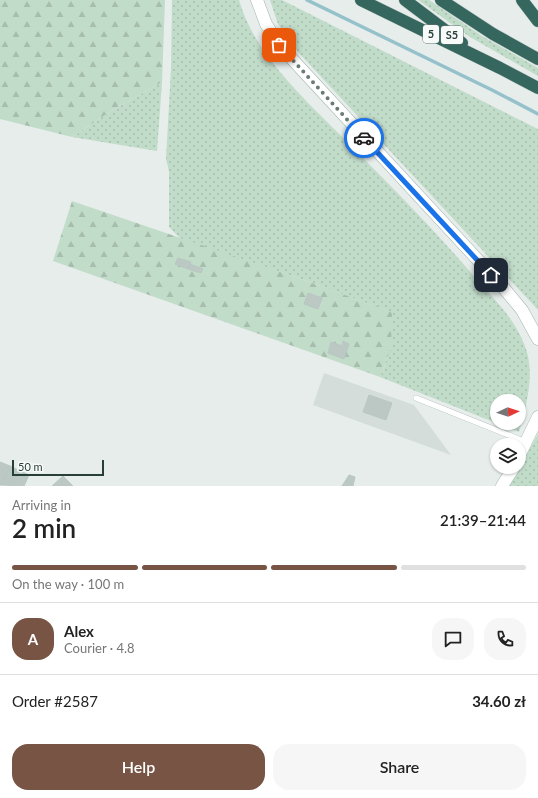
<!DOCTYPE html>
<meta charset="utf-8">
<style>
body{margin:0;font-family:Lato,sans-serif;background:#f6f6f6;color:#222;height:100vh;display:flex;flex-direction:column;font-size:15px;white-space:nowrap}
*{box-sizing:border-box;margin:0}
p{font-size:13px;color:#767676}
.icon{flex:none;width:22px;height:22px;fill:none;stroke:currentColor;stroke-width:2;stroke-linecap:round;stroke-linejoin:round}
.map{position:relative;height:486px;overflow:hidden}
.details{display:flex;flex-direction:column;background:#fff;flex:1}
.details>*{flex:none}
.needle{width:26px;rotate:86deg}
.controls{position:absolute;left:490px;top:394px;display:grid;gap:8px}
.controls a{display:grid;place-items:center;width:36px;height:36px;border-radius:50%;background:#fff;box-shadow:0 1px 3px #0004;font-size:20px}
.scale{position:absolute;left:12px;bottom:10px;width:92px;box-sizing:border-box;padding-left:4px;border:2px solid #273e39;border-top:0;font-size:11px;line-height:14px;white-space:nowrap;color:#273e39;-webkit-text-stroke:3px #f7faf9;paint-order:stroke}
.pin{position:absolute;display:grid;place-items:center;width:34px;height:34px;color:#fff;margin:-17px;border-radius:8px;box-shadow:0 2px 6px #0006}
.courier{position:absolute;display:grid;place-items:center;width:40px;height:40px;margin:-20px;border:3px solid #1a73e8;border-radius:50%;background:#fff;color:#222;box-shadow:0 1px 5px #0007}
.head em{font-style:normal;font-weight:600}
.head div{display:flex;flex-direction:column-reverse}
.head{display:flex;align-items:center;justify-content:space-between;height:68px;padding:0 12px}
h1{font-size:26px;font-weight:600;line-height:30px}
.bar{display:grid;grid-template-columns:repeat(4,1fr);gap:6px 4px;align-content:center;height:48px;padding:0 12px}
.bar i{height:5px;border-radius:3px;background:#e0e0e0}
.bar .selected{background:#785445}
.bar p{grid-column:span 4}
.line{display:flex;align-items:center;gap:10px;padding:0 12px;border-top:1px solid #e0e0e0}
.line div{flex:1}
.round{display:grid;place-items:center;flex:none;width:42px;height:42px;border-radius:16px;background:#f6f6f6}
.button{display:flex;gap:8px;margin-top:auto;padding:8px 12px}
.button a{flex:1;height:46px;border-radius:16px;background:#785445;color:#fff;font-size:16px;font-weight:600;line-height:46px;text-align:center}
.button a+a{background:#f6f6f6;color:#222}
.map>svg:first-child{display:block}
</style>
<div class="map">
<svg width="538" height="486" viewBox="0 0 538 486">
<defs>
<pattern id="grass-dots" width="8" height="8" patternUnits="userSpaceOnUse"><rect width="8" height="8" fill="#c2dcca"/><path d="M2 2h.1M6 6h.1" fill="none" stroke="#a7beae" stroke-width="1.8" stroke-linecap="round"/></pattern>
<pattern id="forest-firs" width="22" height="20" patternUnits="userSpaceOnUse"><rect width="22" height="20" fill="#c2dcca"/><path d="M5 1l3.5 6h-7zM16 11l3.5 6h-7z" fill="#a7beae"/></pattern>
</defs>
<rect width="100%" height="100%" fill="#e6edeb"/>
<!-- built -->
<path fill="#d5ddda" d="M324 373 414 405 451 455 313 405Z"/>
<!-- grass -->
<path fill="url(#grass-dots)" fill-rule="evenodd" d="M172 0H239C256 60 314 107 356 151 396 191 435 231 472 274 492 297 516 319 526 349 535 376 526 406 519 432L380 377 391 348V312L301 279 182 240 169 227V171L166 159 171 69ZM497 401H519V423H497Z
M270 0H282L538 129V310L298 52 278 24Z
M418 0H429L482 36 538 68V76L470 37Z
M162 82 157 151 72 137 111 111Z
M538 434V486H509Z"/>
<!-- forest -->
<path fill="url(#forest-firs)" d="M0 0H165L162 82 111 111 72 137 0 119Z
M72 201 301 279 392 312 391 348 380 377 53 261Z"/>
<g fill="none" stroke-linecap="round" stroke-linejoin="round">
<!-- stream -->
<path stroke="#95c1cb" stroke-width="3.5" d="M307 0 492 90 538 114"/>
</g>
<!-- building -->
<path fill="#bcc8c4" stroke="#b9c7c2" d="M178 258 191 262 188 269 175 264Z
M190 264 203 269 201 273 188 269Z
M308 293 322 298 318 309 304 304Z
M343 341 349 344 344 359 328 353 331 342 342 346Z
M369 395 392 403 386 420 363 412Z
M0 462 10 466 1 485H0Z
M10 466 29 475 24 486 1 485Z
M349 475 355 477 353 486H342Z
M63 476 73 486H52Z"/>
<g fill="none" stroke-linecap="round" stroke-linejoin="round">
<defs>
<path id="lane" d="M416 398 526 442"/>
<path id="secondary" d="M257 0 266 24 279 45 502 286 522 310 538 339
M519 456 538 417
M502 486 514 467"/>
<path id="highway" d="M361 0 500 68 538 88
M405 0 462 43
M441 0 493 34 538 59
M522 0 538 21"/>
</defs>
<!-- lane casing -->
<use href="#lane" stroke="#a9b5b2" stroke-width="6"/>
<!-- secondary casing -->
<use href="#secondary" stroke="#a3b5af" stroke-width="13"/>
<!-- highway casing -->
<use href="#highway" stroke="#c3c9c8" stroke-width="13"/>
<!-- lane -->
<use href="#lane" stroke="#fff" stroke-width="5.5"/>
<!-- secondary -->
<use href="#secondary" stroke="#fff" stroke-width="12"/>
<!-- highway -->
<use href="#highway" stroke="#36675f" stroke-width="12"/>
</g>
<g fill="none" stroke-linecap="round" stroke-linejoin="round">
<!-- done -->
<path stroke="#6a7b77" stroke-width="4" stroke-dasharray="0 7.2" d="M279 45 364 138"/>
<!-- route -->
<path stroke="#1a73e8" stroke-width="5" d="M364 138 491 275"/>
</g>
<g text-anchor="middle" stroke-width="3" stroke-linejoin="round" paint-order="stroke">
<!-- shield labels -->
<g fill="#f7faf9" stroke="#657673" stroke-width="1">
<rect x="423" y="25" width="16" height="18" rx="3"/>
<rect x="441" y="26" width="22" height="18" rx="3"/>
</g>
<g font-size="11" font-weight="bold" fill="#273e39">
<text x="431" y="38">5</text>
<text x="452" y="39">S5</text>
</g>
</g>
</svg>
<div class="controls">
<a><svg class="needle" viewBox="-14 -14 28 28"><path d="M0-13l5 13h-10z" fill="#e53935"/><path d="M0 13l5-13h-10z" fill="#767676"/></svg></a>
<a><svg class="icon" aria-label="layers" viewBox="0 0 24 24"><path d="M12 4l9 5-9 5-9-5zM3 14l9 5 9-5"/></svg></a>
</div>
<div class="scale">50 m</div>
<div class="pin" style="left:279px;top:45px;background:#ea580c"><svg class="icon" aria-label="bag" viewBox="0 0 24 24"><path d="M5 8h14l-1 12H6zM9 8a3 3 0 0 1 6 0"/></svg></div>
<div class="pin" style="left:491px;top:275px;background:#1f2937"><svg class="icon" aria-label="home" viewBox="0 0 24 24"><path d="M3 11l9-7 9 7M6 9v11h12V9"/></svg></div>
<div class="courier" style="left:364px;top:138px"><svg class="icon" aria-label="car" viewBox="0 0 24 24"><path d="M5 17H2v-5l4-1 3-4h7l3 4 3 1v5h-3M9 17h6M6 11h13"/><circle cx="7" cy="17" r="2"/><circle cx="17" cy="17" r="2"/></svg></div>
</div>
<section class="details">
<div class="head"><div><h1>2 min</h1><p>Arriving in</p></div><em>21:39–21:44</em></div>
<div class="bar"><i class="selected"></i><i class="selected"></i><i class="selected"></i><i></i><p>On the way · 100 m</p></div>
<div class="line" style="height:72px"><b class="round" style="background:#785445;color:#fff">A</b><div><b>Alex</b><p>Courier · 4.8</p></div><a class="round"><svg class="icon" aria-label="chat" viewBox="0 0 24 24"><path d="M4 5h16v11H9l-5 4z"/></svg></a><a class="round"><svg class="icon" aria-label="phone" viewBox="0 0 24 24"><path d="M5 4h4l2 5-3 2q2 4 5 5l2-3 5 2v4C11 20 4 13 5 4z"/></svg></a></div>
<div class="line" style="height:52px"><div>Order #2587</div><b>34.60 zł</b></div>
<div class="button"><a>Help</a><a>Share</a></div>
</section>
